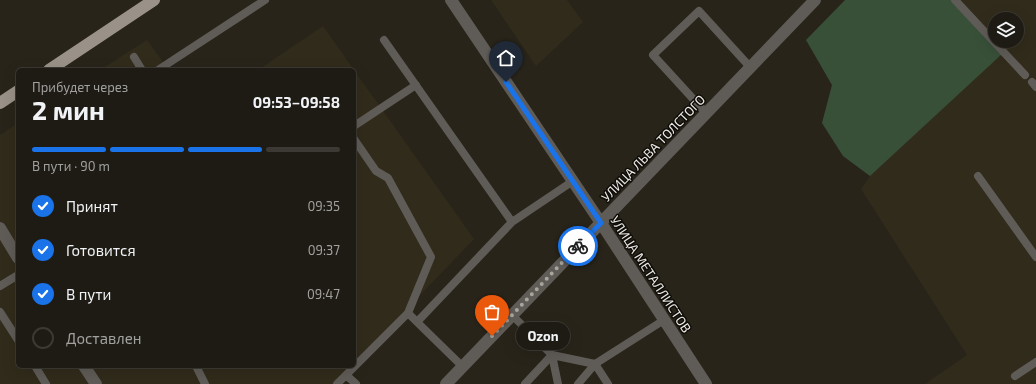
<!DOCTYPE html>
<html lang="ru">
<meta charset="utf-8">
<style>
body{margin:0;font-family:"Exo 2",sans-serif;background:#2b2822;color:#f1f3f6;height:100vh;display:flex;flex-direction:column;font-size:15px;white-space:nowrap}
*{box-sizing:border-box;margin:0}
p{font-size:13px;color:#a1a1a0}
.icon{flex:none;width:22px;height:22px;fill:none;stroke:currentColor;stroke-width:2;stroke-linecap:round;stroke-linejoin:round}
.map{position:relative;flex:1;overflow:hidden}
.side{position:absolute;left:16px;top:68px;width:340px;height:300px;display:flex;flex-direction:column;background:#1e1b14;border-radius:6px;box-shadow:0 4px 16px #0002,0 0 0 1px #3c3934}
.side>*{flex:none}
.controls{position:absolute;left:988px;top:12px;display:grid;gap:8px}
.controls a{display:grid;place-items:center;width:36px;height:36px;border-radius:50%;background:#1e1b14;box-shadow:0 4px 16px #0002,0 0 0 1px #3c3934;font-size:20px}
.pin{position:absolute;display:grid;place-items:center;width:34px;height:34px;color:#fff;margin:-41px -17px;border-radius:50% 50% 50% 0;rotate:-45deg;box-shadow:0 0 4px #0007}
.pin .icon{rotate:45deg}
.courier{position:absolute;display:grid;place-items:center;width:40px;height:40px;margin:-20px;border:3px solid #1a73e8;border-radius:50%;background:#fff;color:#222;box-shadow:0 1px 5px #0007}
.bubble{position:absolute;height:28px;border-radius:14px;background:#1e1b14;box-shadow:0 4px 16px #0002,0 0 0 1px #3c3934;font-size:13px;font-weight:700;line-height:28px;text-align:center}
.head em{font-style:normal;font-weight:700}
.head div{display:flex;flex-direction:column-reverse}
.head{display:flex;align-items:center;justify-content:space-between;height:68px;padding:0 16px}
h1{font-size:26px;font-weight:700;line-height:30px}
.bar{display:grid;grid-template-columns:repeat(4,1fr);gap:6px 4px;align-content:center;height:48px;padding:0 16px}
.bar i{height:5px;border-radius:3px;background:#3c3934}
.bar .current{background:#1a73e8}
.bar p{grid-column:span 4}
ol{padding:0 16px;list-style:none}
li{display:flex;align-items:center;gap:12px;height:44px}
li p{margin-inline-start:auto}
li .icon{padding:4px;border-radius:50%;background:#1a73e8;color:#fff;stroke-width:4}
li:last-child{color:#a1a1a0}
li i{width:22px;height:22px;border:2px solid #3c3934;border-radius:50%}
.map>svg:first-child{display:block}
</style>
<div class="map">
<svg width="1036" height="384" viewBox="0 0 1036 384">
<rect width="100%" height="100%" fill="#28241a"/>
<!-- built -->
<path fill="#312b1b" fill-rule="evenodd" d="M491 0H567L583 22 536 66Z
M845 0H1036V384H925L967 355 861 189 870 176 843 156 822 123 832 85 806 40ZM995 19H1017V41H995Z
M323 26 354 70H258Z
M147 40 169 70H100Z
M354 70 474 239 354 364Z
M18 123V366H352L335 384H0V135Z"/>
<!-- green -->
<path fill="#384f38" d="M845 0H952L1002 54 870 176 843 156 822 123 832 85 806 40Z"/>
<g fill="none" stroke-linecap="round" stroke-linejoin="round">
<!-- lane -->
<path stroke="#5f5b57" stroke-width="8" d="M955 0 1025 75
M384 40 512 222 573 181
M134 57 142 70
M158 70 265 0
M1032 82 1036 87
M706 113 653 55 699 11 750 67
M354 126 416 85
M354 139 376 171 388 178 431 257 408 313 417 322 512 222
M978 176 1036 257
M0 286 18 275
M0 312 18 340
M512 315 552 355 525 384
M417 322 463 367
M35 366 46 384
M196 366 205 384
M346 375 356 384
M1015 376 1036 362
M337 384 408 313
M558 384 552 355 595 364 578 384
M608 384 595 364 664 320"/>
<!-- street -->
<path stroke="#5f5b57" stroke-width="12" d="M451 0 601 223 706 384
M0 228 18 258
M84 366 96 384
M446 384 815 0"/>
<!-- primary -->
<path stroke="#9a9289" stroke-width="12" d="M49 70 154 0
M0 103 18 91"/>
</g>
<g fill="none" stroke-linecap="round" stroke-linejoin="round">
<!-- done -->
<path stroke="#a8a59d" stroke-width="4" stroke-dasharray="0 7.2" d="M492 336 578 246"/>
<!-- route -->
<path stroke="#1a73e8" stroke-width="5" d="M506 82 601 223 578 246"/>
</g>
<g text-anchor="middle" stroke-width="3" stroke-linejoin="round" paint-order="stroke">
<!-- street labels -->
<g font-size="13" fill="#edeae4" stroke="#0f0d09">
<text transform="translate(653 148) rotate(-46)" y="5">УЛИЦА ЛЬВА ТОЛСТОГО</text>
<text transform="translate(651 274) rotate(57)" y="5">УЛИЦА МЕТАЛЛИСТОВ</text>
</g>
</g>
</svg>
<div class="controls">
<a><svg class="icon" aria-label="layers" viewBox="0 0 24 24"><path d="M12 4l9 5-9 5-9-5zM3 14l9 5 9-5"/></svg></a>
</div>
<div class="pin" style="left:492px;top:336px;background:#ea580c"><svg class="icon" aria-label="bag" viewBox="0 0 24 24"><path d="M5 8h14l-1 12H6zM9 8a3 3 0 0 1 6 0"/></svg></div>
<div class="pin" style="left:506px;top:82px;background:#1f2937"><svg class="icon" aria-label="home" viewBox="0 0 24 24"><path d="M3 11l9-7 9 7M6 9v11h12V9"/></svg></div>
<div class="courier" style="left:578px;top:246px"><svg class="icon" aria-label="bike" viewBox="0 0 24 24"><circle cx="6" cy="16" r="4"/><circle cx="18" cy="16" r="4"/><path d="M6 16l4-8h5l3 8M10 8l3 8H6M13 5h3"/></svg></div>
<div class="bubble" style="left:516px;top:322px;width:54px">Ozon</div>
<section class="side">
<div class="head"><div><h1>2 мин</h1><p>Прибудет через</p></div><em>09:53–09:58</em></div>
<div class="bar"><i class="current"></i><i class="current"></i><i class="current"></i><i></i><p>В пути · 90 m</p></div>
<ol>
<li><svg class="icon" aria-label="check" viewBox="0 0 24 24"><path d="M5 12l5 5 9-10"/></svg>Принят<p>09:35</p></li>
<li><svg class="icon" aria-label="check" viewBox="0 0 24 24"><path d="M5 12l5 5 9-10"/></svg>Готовится<p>09:37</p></li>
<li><svg class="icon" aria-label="check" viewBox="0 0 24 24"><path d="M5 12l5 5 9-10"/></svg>В пути<p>09:47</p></li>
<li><i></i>Доставлен</li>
</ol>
</section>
</div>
